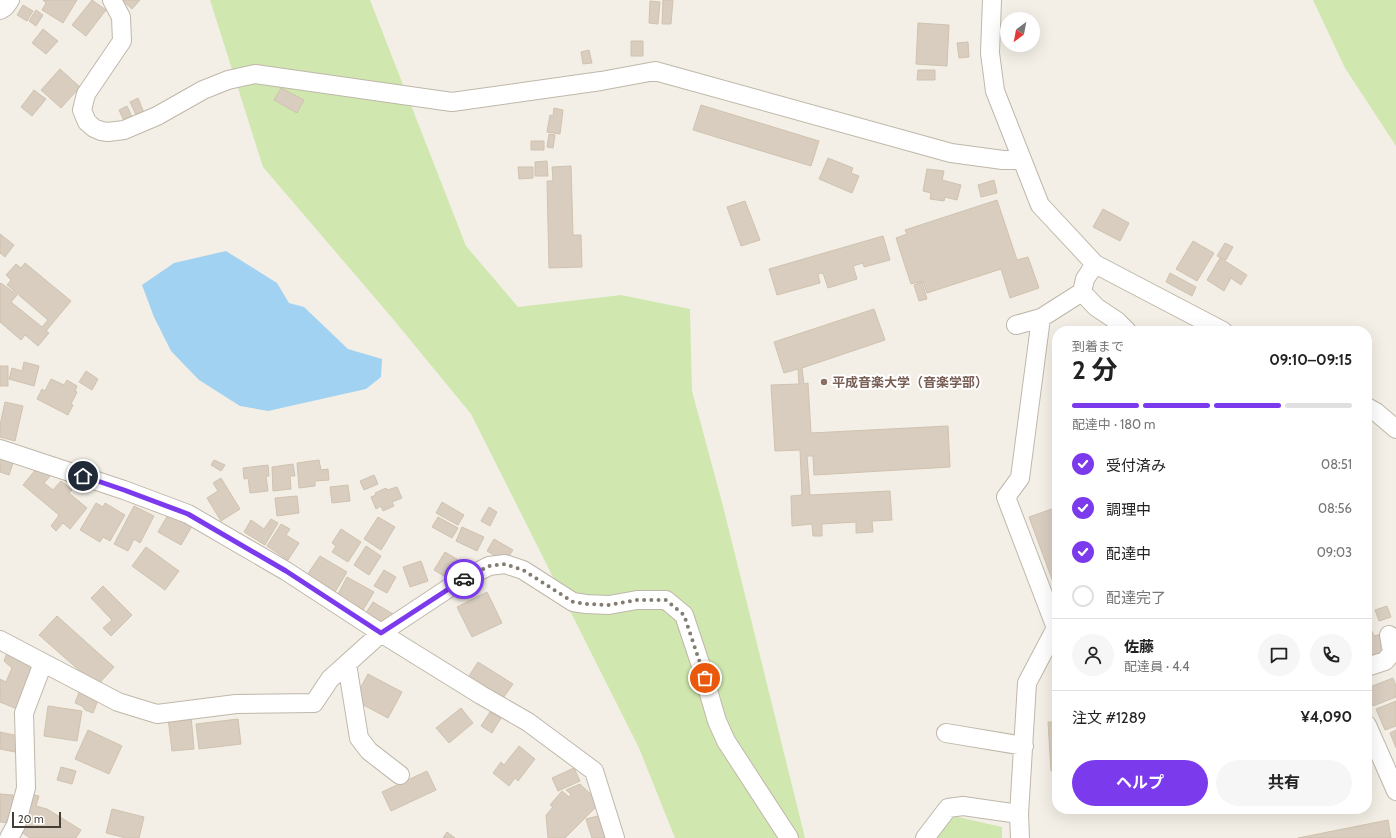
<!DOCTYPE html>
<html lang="ja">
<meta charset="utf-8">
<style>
body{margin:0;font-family:Cabin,"Noto Sans JP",sans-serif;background:#f6f6f6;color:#222;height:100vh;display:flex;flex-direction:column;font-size:15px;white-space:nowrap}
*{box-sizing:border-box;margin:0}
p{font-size:13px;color:#767676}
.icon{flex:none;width:22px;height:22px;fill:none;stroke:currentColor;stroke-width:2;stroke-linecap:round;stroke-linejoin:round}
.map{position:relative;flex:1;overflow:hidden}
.side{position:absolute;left:1052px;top:326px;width:320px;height:488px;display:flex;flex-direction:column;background:#fff;border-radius:16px;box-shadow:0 4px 16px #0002}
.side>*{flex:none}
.needle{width:26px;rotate:212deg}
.controls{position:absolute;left:1000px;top:12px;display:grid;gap:8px}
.controls a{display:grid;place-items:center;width:40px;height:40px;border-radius:50%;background:#fff;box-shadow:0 4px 16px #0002;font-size:20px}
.scale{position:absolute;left:12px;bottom:10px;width:49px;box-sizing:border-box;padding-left:4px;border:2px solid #463f35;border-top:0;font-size:11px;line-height:14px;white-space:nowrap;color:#463f35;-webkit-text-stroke:3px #fff;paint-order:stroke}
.pin{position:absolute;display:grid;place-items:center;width:34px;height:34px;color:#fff;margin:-17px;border:2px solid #fff;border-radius:50%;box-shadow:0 1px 4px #0007}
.courier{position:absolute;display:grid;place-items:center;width:40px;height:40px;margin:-20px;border:3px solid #7c3aed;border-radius:50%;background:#fff;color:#222;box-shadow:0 1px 5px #0007}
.head em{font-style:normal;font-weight:700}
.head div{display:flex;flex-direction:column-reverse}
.head{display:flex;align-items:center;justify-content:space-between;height:68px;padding:0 20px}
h1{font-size:26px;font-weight:700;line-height:30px}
.bar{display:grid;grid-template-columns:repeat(4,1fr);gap:6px 4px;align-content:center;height:48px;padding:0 20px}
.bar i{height:5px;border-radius:3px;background:#e0e0e0}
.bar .on{background:#7c3aed}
.bar p{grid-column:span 4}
.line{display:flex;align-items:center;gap:10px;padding:0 20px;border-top:1px solid #e0e0e0}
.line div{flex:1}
.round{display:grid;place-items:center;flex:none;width:42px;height:42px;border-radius:21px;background:#f6f6f6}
ol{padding:0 20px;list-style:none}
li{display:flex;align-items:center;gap:12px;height:44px}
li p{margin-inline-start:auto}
li .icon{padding:4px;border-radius:50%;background:#7c3aed;color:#fff;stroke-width:4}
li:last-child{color:#767676}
li i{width:22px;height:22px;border:2px solid #e0e0e0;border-radius:50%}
.action{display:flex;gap:8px;margin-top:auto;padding:8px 20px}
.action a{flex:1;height:46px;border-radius:24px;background:#7c3aed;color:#fff;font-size:16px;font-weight:700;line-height:46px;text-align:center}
.action a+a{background:#f6f6f6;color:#222}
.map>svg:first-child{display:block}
</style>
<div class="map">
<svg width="1396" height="838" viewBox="0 0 1396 838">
<rect width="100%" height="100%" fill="#f3efe6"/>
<!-- green -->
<path fill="#d0e8af" d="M210 0H370L466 246 518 307 621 295 690 309 692 391 723 506 805 838H675L639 748 471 414 393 319 263 167Z
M1313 0H1396V146L1345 68Z
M954 816 1002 827V838H935L934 831Z"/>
<!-- water -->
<path fill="#a2d2f1" d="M226 251 277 283 289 303 304 307 348 349 382 359 381 377 366 389 268 411 240 406 199 380 171 351 154 317 142 285 174 263Z"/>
<!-- building -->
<path fill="#d8cdbf" stroke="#d0c2af" d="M43 0H77L63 23 42 10 46 3Z
M92 0 106 10 86 36 72 25Z
M122 0H140L132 9Z
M663 0H673L671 24H662Z
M650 1 660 2 658 24 649 23Z
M23 5 33 11 27 21 17 15Z
M36 10 43 15 36 26 29 21Z
M918 23 949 25 947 66 916 64Z
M43 29 58 41 46 54 32 43Z
M631 41H643V56H631Z
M968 42 969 57 959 58 957 43Z
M589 50 592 63 583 64 581 52Z
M60 69 80 87 61 108 41 90Z
M918 70H935V80H917Z
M281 88 304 100 297 113 274 100Z
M34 90 46 99 32 116 21 107Z
M138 98 144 113 137 117 130 102Z
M701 105 819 141 811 166 693 130Z
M127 106 133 119 125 123 119 110Z
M554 108 563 110 560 134 547 132 550 115 553 116Z
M549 134 555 135 553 148 547 147Z
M531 141H544V150H531Z
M828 158 853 168 851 173 859 176 852 193 819 179Z
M547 161 548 176H535V162Z
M571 166 573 235H581L582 267 549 268 547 181H553L552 167Z
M518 167H533V178L519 179Z
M927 169 944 171 942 180 961 185 957 200 945 197 944 201 930 199 931 193 923 191Z
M994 180 997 193 981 197 978 185Z
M997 200 1017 260 1028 257 1039 288 1010 298 1001 269 927 293 923 281 911 284 896 238 907 234 905 230Z
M745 201 760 240 741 246 727 207Z
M1103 209 1129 223 1120 241 1093 227Z
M0 234 14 245 5 257 0 253Z
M883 236 890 260 864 267 863 263 853 266 857 279 828 288 823 273 818 274 820 283 777 295 769 269Z
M1193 241 1214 253 1197 281 1176 269Z
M1225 243 1233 247 1226 260 1217 256Z
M1220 258 1247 275 1241 285 1231 278 1224 291 1207 280Z
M25 263 71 301 46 331 49 333 38 346 25 335 21 340 0 322V284L1 283 17 295 11 302 42 327 48 320 7 285 11 280 6 275 16 264 21 268Z
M1170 273 1196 287 1192 296 1166 282Z
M922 282 927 299 919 301 914 285Z
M874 309 885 340 802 368 804 384 808 383 811 433 948 426 950 467 814 475 813 456H807L810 495 890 491 892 520 872 521 873 532 856 533V522L822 524V536H813L812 524 792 526 791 496 802 495 800 450 775 451 771 385 799 384 798 369 784 373 774 342Z
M24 362 39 366 34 386 9 379 12 368 22 371Z
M0 366H8V386H0Z
M86 371 98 379 92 390 79 382Z
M51 379 64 385 67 380 77 386 75 391 77 392 71 404 73 405 68 415 37 399 42 389 45 391Z
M5 402 23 406 15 441 0 437V425Z
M0 458 13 463 9 475 0 472Z
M214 460 225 465 221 471 211 465Z
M319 460 321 470 328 469 329 480 315 481V486L299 488 297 463Z
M41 463 53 473 44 483 53 490 61 481 72 490 69 493 87 508 70 529 63 523 56 531 51 526 59 515 23 485Z
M293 464 295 476H290L291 489 273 491 272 467Z
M268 465 269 476H266L268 491 250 493 248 478 244 479 243 468Z
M374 475 378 484 364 490 360 481Z
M221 478 240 509 221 521 207 498 218 491 213 483Z
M348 485 350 501 332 503 330 487Z
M397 487 402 498 392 502 394 506 383 511 381 506 376 509 371 497 376 495 375 493 386 488 387 490Z
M297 496 299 513 277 516 275 498Z
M442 502 464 515 458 525 436 513Z
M96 503 103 507 105 503 125 515 110 541 103 537 100 542 80 530Z
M134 506 154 516 140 543 134 539 128 551 114 544Z
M489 507 497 512 490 526 481 521Z
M1052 509 1057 521V580L1053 582 1029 517Z
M169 513 192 526 181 545 158 532Z
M378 517 395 527 381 550 364 539Z
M438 517 458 528 452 538 432 527Z
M271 519 278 523 265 545 244 532 251 520 264 529Z
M281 524 290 529 286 535 299 543 288 560 267 546Z
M462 527 484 537 477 551 456 541Z
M341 529 361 542 348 562 332 552 336 546 332 543Z
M494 539 513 550 505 562 487 551Z
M366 546 381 556 369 575 354 565Z
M146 547 179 571 165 590 132 566Z
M445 552 465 564 454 582 434 570Z
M320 556 347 572 335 592 307 575Z
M421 561 428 581 410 587 403 567Z
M384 570 396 577 387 593 374 586Z
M347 577 374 592 363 610 337 596Z
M103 586 132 615 111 636 103 628 112 620 91 598Z
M487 592 502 623 472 637 457 607Z
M373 602 393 614 384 629 364 616Z
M1387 606 1391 617 1379 621 1375 610Z
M57 616 114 667 97 686 39 635Z
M1372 631 1374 636 1381 634 1388 653 1367 661V632Z
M8 650 38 662 22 711 0 702V679L6 682 12 668 4 661Z
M478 662 513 684 501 701 467 679Z
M368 674 402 692 388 718 354 700Z
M1393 678 1396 686V697L1373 706 1367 688Z
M81 687 100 695 93 713 85 710 82 706 75 703Z
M1396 701V726L1385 730 1376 709Z
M48 706 82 711 77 741 44 736Z
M461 708 473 723 449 743 436 728Z
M490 712 501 718 492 733 481 726Z
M191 716 194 749 172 751 168 718Z
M238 719 241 744 199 749 196 724Z
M1048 722H1057V771H1051Z
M88 730 122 746 109 774 75 759Z
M1396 730V748L1390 733Z
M0 732 19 736 15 752 0 749Z
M519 746 535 759 518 781 515 778 509 786 493 773 501 762 504 765Z
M61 767 76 771 72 784 57 780Z
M574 768 580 781 558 791 552 778Z
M427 771 436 790 391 811 382 792Z
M580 784 600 803 565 838H548L546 815 553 807 550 805 562 791 569 797 571 794 566 790Z
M28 793 39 796 36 806 47 809 81 830 76 838H30L18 830Z
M0 794 13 795 11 823 0 822Z
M112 809 144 817 139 838H126L106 833Z
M602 815 606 838H592L586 819Z
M1388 820 1391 838H1298Z
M447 832 455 838H443Z"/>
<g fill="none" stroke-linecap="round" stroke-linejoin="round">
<defs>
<path id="minor" d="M112 0 121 17 122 41 86 94 82 110 87 122 94 128 101 131 108 132 124 130 157 116 203 90 228 80 255 74 452 102 601 81 655 71 951 153 1003 160H1022
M992 0 990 53 995 91 1040 205 1095 264 1085 279 1082 292 1096 307 1117 321 1127 331
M0 10 5 7 10 0
M1095 264 1223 331
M1016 325 1041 318
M1367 407 1376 412 1396 429
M0 449 124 490 188 514 286 571 381 633 481 695 528 722 594 771 615 838
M1056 628 1006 497 1020 478 1041 318 1082 292
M0 640 118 702 157 714 236 704 314 703 330 679 381 633 458 582 489 566 505 564 523 570 573 602 586 604 609 605 637 600H666L684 615 700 663 717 721 726 741 789 838
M347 664 359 738 369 751 400 775
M1367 667 1385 661 1392 653 1389 635
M1367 725 1396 791
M946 733 1024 746
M9 838 16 825 26 788 24 713 43 663
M925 838 948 808 963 806 1019 814
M1020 838 1019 814 1027 683 1057 626"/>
</defs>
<!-- minor casing -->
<use href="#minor" stroke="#bfb7a9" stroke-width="20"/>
<!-- minor -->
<use href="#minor" stroke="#fff" stroke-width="18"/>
</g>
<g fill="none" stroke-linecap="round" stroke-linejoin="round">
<!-- done -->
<path stroke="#837d73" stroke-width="4" stroke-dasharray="0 7.2" d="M464 579 489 566 505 564 523 570 573 602 586 604 609 605 637 600H666L684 615 705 678"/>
<!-- route -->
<path stroke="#7c3aed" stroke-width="5" d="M83 476 124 490 188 514 286 571 381 633 464 579"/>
</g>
<!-- markers -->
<circle fill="#8d6e63" stroke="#fff" stroke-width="1.5" cx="824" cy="382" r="4"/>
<g text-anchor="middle" stroke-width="4" stroke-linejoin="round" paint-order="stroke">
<!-- education labels -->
<g font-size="13" font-weight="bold" fill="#785e54" stroke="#fff" text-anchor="start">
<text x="832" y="387">平成音楽大学（音楽学部）</text>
</g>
</g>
</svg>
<div class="controls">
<a><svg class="needle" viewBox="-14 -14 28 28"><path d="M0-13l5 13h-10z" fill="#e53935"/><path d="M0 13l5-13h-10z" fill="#767676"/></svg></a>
</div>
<div class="scale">20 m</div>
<div class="pin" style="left:705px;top:678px;background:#ea580c"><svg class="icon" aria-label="bag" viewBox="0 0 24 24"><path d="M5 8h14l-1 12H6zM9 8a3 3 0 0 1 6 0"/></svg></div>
<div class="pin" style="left:83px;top:476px;background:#1f2937"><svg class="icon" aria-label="home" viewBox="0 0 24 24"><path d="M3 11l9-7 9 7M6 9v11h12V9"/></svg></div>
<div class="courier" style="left:464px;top:579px"><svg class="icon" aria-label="car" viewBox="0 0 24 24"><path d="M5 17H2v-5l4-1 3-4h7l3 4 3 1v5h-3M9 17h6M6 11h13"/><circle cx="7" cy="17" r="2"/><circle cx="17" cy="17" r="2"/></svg></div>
<section class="side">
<div class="head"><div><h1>2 分</h1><p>到着まで</p></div><em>09:10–09:15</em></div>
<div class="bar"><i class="on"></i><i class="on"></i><i class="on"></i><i></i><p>配達中 · 180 m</p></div>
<ol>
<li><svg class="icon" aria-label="check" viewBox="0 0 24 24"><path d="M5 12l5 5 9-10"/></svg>受付済み<p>08:51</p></li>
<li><svg class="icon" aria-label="check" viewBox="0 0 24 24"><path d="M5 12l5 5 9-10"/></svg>調理中<p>08:56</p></li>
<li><svg class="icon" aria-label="check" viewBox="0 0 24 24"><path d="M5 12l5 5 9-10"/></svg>配達中<p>09:03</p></li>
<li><i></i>配達完了</li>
</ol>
<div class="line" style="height:72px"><a class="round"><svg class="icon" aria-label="person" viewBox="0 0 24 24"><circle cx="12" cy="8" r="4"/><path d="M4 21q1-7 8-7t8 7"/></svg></a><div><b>佐藤</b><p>配達員 · 4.4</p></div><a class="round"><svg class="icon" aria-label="chat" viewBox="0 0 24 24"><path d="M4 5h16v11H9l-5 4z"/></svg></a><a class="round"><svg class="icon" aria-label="phone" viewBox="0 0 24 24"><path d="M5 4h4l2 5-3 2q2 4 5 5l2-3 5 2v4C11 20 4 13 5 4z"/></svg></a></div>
<div class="line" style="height:52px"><div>注文 #1289</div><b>¥4,090</b></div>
<div class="action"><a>ヘルプ</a><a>共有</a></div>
</section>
</div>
